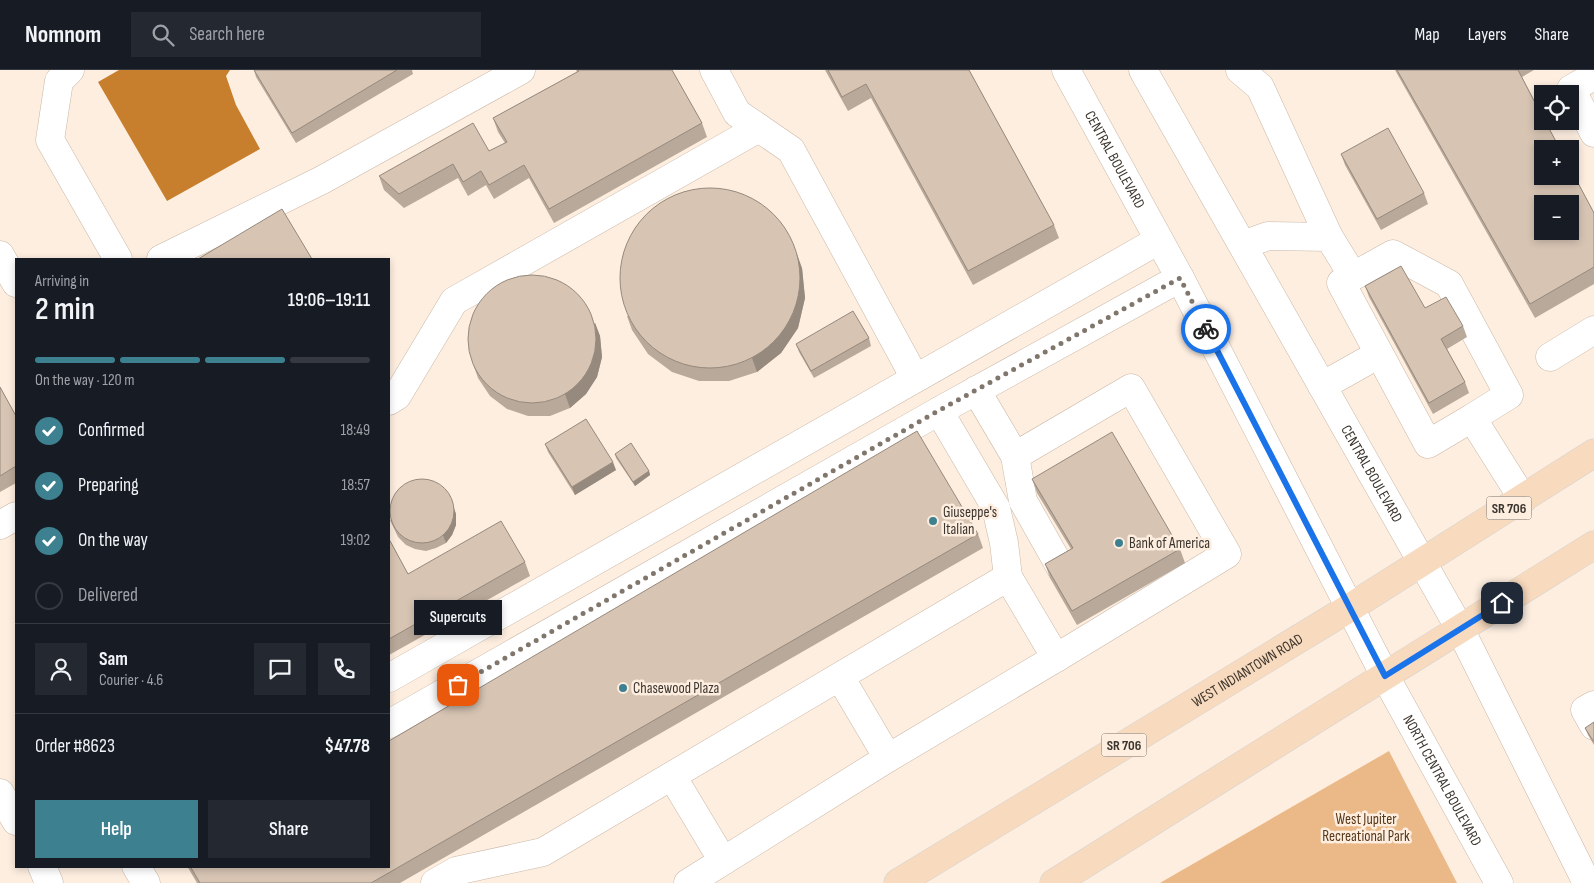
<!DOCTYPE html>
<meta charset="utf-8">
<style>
body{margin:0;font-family:"Sofia Sans Condensed",sans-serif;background:#242831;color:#f1f3f6;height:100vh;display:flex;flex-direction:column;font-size:19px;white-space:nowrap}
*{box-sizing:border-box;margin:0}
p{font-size:16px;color:#9ea1a6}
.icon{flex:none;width:28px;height:28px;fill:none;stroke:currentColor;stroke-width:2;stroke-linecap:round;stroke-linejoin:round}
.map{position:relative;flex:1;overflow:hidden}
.sheet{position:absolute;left:15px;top:188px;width:375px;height:610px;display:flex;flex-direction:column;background:#171b24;border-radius:0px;box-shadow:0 2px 8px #0003}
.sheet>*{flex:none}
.tools{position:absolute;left:1534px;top:15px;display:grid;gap:10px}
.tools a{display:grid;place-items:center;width:45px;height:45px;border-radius:0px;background:#171b24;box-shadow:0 2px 8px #0003;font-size:25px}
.pin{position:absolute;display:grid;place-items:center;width:42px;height:42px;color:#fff;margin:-21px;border-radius:10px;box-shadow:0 2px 8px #0006}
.courier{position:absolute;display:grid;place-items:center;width:50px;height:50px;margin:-25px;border:4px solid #1a73e8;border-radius:50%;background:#fff;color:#222;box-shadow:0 1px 6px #0007}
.bubble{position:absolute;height:35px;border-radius:0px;background:#171b24;box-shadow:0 2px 8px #0003;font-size:16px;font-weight:600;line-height:35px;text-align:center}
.head em{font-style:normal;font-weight:600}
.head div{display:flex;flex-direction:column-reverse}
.head{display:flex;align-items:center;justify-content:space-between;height:85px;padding:0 20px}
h1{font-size:32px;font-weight:600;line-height:38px}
.bar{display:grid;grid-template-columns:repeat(4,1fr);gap:8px 5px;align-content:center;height:60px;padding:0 20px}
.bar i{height:6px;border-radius:4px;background:#363941}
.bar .current{background:#3d8190}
.bar p{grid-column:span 4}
.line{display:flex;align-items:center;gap:12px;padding:0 20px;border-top:1px solid #363941}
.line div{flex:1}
.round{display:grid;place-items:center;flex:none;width:52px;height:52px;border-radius:0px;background:#242831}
ol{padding:0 20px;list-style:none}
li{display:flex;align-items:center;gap:15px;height:55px}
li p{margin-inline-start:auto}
li .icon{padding:5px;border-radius:50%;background:#3d8190;color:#fff;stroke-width:4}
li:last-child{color:#9ea1a6}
li i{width:28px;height:28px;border:2px solid #363941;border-radius:50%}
.button{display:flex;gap:10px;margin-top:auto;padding:10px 20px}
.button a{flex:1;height:58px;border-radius:0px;background:#3d8190;color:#fff;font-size:20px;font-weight:600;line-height:58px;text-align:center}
.button a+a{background:#242831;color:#f1f3f6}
header{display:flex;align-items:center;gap:30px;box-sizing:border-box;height:70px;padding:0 25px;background:#171b24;border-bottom:1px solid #363941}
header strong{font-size:24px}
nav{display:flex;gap:28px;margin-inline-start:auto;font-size:18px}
.search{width:350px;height:45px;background:#242831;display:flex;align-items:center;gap:12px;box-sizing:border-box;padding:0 18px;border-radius:0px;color:#9ea1a6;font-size:19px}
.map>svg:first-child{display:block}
</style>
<header>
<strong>Nomnom</strong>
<div class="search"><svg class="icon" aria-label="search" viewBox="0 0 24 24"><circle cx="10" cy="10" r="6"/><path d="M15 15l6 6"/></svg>Search here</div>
<nav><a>Map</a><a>Layers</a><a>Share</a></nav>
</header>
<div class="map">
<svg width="1594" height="813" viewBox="0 0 1594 813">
<rect width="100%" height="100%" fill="#fdeee0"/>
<!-- green -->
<path fill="#ebb888" d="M1389 681 1457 813H1160L1165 810Z"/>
<!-- water -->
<path fill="#c87f2d" d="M119 0H230L226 6 236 35 260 79 167 131 98 12Z"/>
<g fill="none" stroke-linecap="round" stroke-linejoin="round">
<defs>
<g id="minor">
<path d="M70 0 59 11 50 70 118 189"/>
<path d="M714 0 737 43 791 80 915 308"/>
<path id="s1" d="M1066 0 1180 208 1385 606 1499 813"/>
<path id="s2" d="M1143 0 1460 559 1587 813"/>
<path d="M1240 0 1260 17 1329 167"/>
<path d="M1594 6 1571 19 1594 63"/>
<path d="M1243 175 1268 166 1329 167 1353 206"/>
<path d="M0 185 16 213"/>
<path d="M161 189 322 110 521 0"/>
<path d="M1550 287 1594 260"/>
<path d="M1322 316 1379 284"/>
<path d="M976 320 1015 386 1131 318 1227 484 1056 588"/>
<path d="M389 331 397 326 454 231 759 58"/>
<path d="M1472 348 1509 325 1449 214 1393 184 1341 213 1428 374 1472 348 1523 429"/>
<path d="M1015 386 1023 431 1062 500"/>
<path d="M0 455 16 446"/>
<path d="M840 607 888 688"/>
<path d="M389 608 1159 170"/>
<path d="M1594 635 1585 640 1594 656"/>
<path d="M389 654 939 341 1180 208"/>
<path d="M672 706 723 791"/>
<path d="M0 723 16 751"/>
<path d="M42 796 49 813"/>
<path d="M136 796 146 813"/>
<path d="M435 813 456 801 543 782 1008 507 1004 473 996 438 939 341"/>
<path d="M688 813 888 688 1056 588 1008 507"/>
</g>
<g id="major">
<path id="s3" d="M898 813 1351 537 1594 383"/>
<path d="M1054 813 1594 475"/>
</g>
</defs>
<!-- minor casing -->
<use href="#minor" stroke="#cab8a7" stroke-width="29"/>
<!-- major casing -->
<use href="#major" stroke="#d4d3d1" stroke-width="29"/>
<!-- minor -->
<use href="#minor" stroke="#fff" stroke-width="28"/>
<!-- major -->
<use href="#major" stroke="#f8dabe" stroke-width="28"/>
</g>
<!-- wall -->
<path fill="#b9a99a" d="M254 0H412L413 4 296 73 256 7Z
M576 0H672L702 53 707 67 554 153 529 108 494 129 486 115 468 126 458 108 404 138 384 120 379 106 489 81 505 73 498 62 493 48 577 2Z
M825 0H969L1054 155 1059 168 973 215 871 28 848 41Z
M1395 0H1534L1522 7 1594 143V214L1535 248Z
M1341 84 1424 123 1428 134 1381 160 1345 95Z
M802 198 805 228 798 258 781 283 757 302 729 311H699L672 302 648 284 632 260 627 246Z
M1365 216 1425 238 1463 256 1467 267 1447 279 1465 312 1469 323 1433 344 1369 227Z
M595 253 600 266 602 287 597 307 586 324 570 338 550 346H528L507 339 490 326 478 308 473 294Z
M869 268 871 276 814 308 799 282 796 274Z
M0 317 16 346V413L0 422Z
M545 374 616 400 575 425 548 382Z
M615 384 649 401 650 405 635 416 616 388Z
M1032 409 1180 479 1185 493 1077 555 1050 508 1045 494 1071 479 1037 423Z
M450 427 456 444V455L452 465 446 473 436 478 426 481 415 479 406 475 398 467 390 450Z
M978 464 983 478 400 813H197L187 796H389Z
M389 469 408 504 525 492 530 506 389 585Z
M1594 652V675L1588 665 1585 658Z"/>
<!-- shaded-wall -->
<path fill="#96897d" d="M797 184 802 198 805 228 798 258 781 283 757 302 752 288Z
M595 253 600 266 602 287 597 307 586 324 570 338 565 324Z
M613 392 616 400 575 425 572 417Z
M649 401 650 405 635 416 633 412Z
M450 427 456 444V455L452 465 446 473 443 465Z"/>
<!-- building -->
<path fill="#d7c4b3" stroke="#96897d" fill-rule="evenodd" d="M254 0H397L292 63Z
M578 0H672L702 53 549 139 524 95 489 115 481 101 463 112 453 94 399 124 379 106 473 53 489 81 507 72 493 48 579 1Z
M828 0H969L1054 155 968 201 866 14 842 27Z
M1397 0H1518L1542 46V51H1545L1560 79H1542V106H1570V98L1594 143V197L1530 234ZM1542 134H1570V161H1542Z
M1388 58 1424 123 1377 149 1341 84Z
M620 208a90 90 0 1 1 180 0a90 90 0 1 1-180 0Z
M282 139 312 189H198Z
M1401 196 1425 238 1446 227 1463 256 1441 269 1465 312 1429 333 1365 216Z
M468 269a64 64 0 1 1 128 0a64 64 0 1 1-128 0Z
M853 241 869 268 811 301 796 274Z
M0 317 16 346V396L0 406Z
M586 349 613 392 572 417 545 374Z
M917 361 978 464 371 813H200L190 796H389V671Z
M1112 362 1180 479 1072 541 1045 494 1073 478 1032 409Z
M631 373 649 401 633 412 615 384Z
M390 441a32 32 0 1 1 64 0a32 32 0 1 1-64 0Z
M501 451 525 492 389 569V469L408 504Z
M1594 652V672L1585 658Z"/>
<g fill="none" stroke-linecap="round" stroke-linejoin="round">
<!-- done -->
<path stroke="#80766c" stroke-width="5" stroke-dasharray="0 9" d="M458 615 938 341 1180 208 1206 259"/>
<!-- route -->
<path stroke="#1a73e8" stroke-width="6" d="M1206 259 1385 606 1502 533"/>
</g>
<!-- markers -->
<g fill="#3d8190" stroke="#fdeee0" stroke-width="2">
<circle cx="933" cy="451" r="5"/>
<circle cx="1119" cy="473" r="5"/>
<circle cx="623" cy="618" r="5"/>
</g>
<g text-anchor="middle" stroke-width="5" stroke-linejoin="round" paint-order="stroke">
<!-- shield labels -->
<g fill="#fdeee0" stroke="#766c63" stroke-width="1">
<rect x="1486.5" y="426.5" width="45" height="23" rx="4"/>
<rect x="1101.5" y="663.5" width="45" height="23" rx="4"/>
</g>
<g font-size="14" font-weight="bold" fill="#3c352e">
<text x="1509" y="443">SR 706</text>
<text x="1124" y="680">SR 706</text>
</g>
<!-- street labels -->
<g font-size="15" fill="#3c352e" stroke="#fdeee0">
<text dy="5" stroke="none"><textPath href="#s1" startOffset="102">CENTRAL BOULEVARD</textPath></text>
<text dy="5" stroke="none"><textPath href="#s2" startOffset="464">CENTRAL BOULEVARD</textPath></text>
<text dy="5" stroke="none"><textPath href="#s3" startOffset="409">WEST INDIANTOWN ROAD</textPath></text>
<text dy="5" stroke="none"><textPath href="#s1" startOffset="804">NORTH CENTRAL BOULEVARD</textPath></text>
</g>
<!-- poi labels -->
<g font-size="15" fill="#3c352e" stroke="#fdeee0" text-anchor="start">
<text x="943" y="447">Giuseppe's<tspan x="943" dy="17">Italian</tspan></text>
<text x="1129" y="478">Bank of America</text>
<text x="633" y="623">Chasewood Plaza</text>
</g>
<!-- park labels -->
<g font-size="15" fill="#573818" stroke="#fdeee0">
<text x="1366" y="754">West Jupiter<tspan x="1366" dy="17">Recreational Park</tspan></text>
</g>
</g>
</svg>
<div class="tools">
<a><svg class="icon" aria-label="locate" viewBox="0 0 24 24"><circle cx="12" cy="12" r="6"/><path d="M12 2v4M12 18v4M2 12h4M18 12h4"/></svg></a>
<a>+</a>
<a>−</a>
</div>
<div class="pin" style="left:458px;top:615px;background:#ea580c"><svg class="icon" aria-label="bag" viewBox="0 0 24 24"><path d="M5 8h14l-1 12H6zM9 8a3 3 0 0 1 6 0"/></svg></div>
<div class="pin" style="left:1502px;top:533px;background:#1f2937"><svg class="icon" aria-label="home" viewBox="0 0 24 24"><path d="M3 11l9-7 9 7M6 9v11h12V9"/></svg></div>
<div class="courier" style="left:1206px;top:259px"><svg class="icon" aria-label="bike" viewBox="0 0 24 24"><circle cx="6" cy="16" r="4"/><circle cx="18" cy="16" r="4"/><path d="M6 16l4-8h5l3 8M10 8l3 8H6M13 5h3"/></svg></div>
<div class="bubble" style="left:414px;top:530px;width:88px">Supercuts</div>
<section class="sheet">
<div class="head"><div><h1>2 min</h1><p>Arriving in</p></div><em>19:06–19:11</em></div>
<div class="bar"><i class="current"></i><i class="current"></i><i class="current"></i><i></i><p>On the way · 120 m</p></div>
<ol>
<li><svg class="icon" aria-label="check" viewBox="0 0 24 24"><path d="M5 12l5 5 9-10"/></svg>Confirmed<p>18:49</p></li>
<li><svg class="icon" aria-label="check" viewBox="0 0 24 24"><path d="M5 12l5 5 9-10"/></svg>Preparing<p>18:57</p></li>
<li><svg class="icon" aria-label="check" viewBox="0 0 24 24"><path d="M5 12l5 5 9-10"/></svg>On the way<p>19:02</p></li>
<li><i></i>Delivered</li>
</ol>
<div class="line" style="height:90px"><a class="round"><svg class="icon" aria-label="person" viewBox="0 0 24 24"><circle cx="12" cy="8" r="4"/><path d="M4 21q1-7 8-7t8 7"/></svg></a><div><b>Sam</b><p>Courier · 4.6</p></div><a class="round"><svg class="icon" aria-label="chat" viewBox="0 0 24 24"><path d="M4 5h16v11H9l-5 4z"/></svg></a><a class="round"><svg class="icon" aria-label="phone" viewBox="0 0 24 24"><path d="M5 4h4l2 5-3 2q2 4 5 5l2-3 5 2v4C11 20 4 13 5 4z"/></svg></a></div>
<div class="line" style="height:65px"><div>Order #8623</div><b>$47.78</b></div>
<div class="button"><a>Help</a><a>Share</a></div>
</section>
</div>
